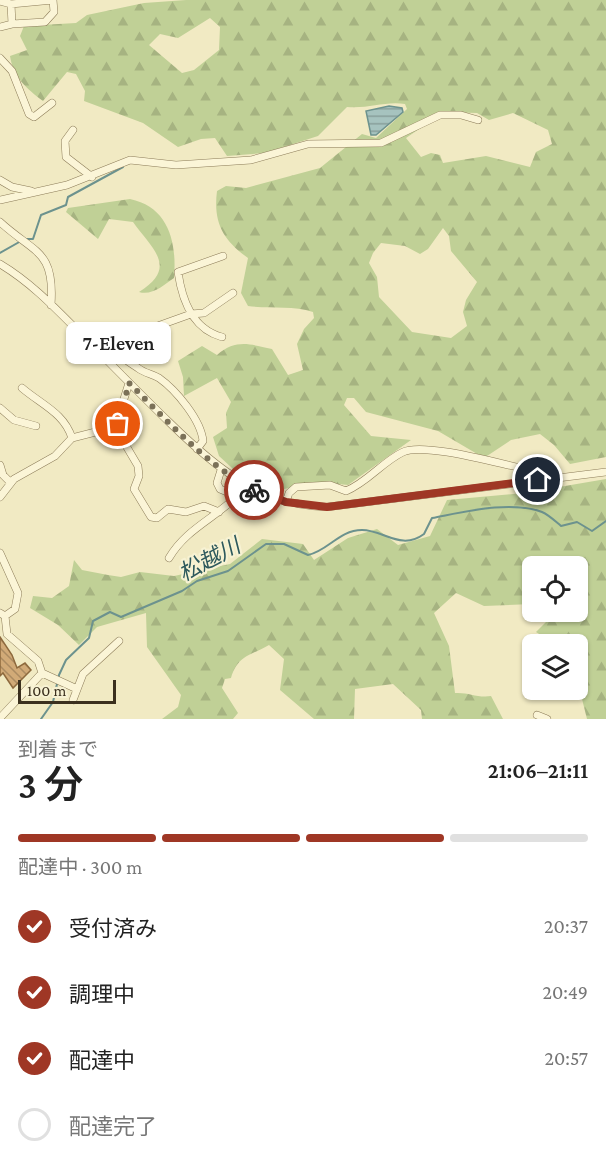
<!DOCTYPE html>
<html lang="ja">
<meta charset="utf-8">
<style>
body{margin:0;font-family:"Crimson Pro","Noto Sans JP",serif;background:#f2f2f2;color:#222;height:100vh;display:flex;flex-direction:column;font-size:22px;white-space:nowrap}
*{box-sizing:border-box;margin:0}
p{font-size:20px;color:#767676}
.icon{flex:none;width:33px;height:33px;fill:none;stroke:currentColor;stroke-width:2;stroke-linecap:round;stroke-linejoin:round}
.map{position:relative;height:719px;overflow:hidden}
.side{display:flex;flex-direction:column;background:#fff;flex:1}
.side>*{flex:none}
.controls{position:absolute;left:522px;top:556px;display:grid;gap:12px}
.controls a{display:grid;place-items:center;width:66px;height:66px;border-radius:9px;background:#fff;box-shadow:0 2px 4px #0004;font-size:30px}
.scale{position:absolute;left:18px;bottom:15px;width:98px;box-sizing:border-box;padding-left:6px;border:3px solid #3b301e;border-top:0;font-size:16px;line-height:21px;white-space:nowrap;color:#3b301e;-webkit-text-stroke:4px #f7f2d3;paint-order:stroke}
.pin{position:absolute;display:grid;place-items:center;width:51px;height:51px;color:#fff;margin:-26px;border:3px solid #fff;border-radius:50%;box-shadow:0 2px 6px #0007}
.courier{position:absolute;display:grid;place-items:center;width:60px;height:60px;margin:-30px;border:4px solid #9f3725;border-radius:50%;background:#fff;color:#222;box-shadow:0 2px 8px #0007}
.bubble{position:absolute;height:42px;border-radius:9px;background:#fff;box-shadow:0 2px 4px #0004;font-size:20px;font-weight:600;line-height:42px;text-align:center}
.head em{font-style:normal;font-weight:600}
.head div{display:flex;flex-direction:column-reverse}
.head{display:flex;align-items:center;justify-content:space-between;height:102px;padding:0 18px}
h1{font-size:39px;font-weight:600;line-height:45px}
.bar{display:grid;grid-template-columns:repeat(4,1fr);gap:9px 6px;align-content:center;height:72px;padding:0 18px}
.bar i{height:8px;border-radius:4px;background:#e0e0e0}
.bar .selected{background:#9f3725}
.bar p{grid-column:span 4}
ol{padding:0 18px;list-style:none}
li{display:flex;align-items:center;gap:18px;height:66px}
li p{margin-inline-start:auto}
li .icon{padding:6px;border-radius:50%;background:#9f3725;color:#fff;stroke-width:4}
li:last-child{color:#767676}
li i{width:33px;height:33px;border:3px solid #e0e0e0;border-radius:50%}
.map>svg:first-child{display:block}
</style>
<div class="map">
<svg width="606" height="719" viewBox="0 0 606 719">
<defs>
<pattern id="forest-firs" width="22" height="20" patternUnits="userSpaceOnUse" patternTransform="scale(1.5)"><rect width="22" height="20" fill="#c0d096"/><path d="M5 1l3.5 6h-7zM16 11l3.5 6h-7z" fill="#a6b381"/></pattern>
<pattern id="water-rules" width="6" height="5" patternUnits="userSpaceOnUse" patternTransform="scale(1.5)"><rect width="6" height="5" fill="#a6c3bf"/><path d="M0 2.5h6" fill="none" stroke="#889f9b"/></pattern>
<pattern id="building-back-hatch" width="6" height="6" patternUnits="userSpaceOnUse" patternTransform="scale(1.5)"><rect width="6" height="6" fill="#d1aa77"/><path d="M-1 5l2 2M0 0l6 6M5-1l2 2" fill="none" stroke="#ab8b61"/></pattern>
</defs>
<rect width="100%" height="100%" fill="#f1eac3"/>
<!-- forest -->
<path fill="url(#forest-firs)" fill-rule="evenodd" d="M186 0H606V457L570 464 554 445 540 434 511 440 484 458 438 431 366 412 354 398H347L344 405 371 436 411 440 348 485 319 482 274 491 245 480 219 456 213 437 227 428 226 413 231 402 217 378 184 396 183 377 178 361 202 346 217 355C236 339 249 344 272 349L288 375 303 370 297 344 304 329 314 318 313 312C292 305 270 309 248 306L241 293 248 258C223 240 213 223 217 191L226 186 246 188 320 168 362 134 376 138 407 109 405 104C385 101 368 109 347 107L318 136 265 153 227 156 215 138 201 139 178 147 143 123 84 101 85 91 76 74 67 72 43 101C27 89 13 77 10 56L27 50 20 36 24 26 76 23 87 15 144 3ZM210 18 220 27 219 50 194 70 182 73 149 45 160 34 178 38ZM444 112 477 113 489 120 513 113 548 130 552 144 536 152 530 167 486 156 443 163 440 155 431 153 421 157 406 138ZM443 228 449 236 451 251 477 282 466 300 463 312 467 326 451 338 412 332 379 297 377 277 369 263 373 253 381 243 405 246 420 254 428 249Z
M130 199C169 207 177 243 174 278 164 285 152 296 139 292 179 267 152 249 133 222L109 219 98 239 66 212 68 208Z
M606 479V719H587L578 683V645H548L547 639 536 632 556 612H578V567H532V604L484 606 456 593 434 613 449 646 455 693C468 692 477 698 491 696L503 719H422L421 710 393 684 355 689 354 719H314L280 690 284 659 269 645C250 656 238 655 231 678L225 679 222 688 238 713 233 719H162L178 707 181 695 147 647 146 613 97 627 79 645 58 625 30 608 33 596 52 598 69 586 74 560 82 570 108 575 121 577 140 572 174 576 230 564 262 539 303 544 314 560 348 538 377 529 398 545 430 536 447 500 524 493Z"/>
<!-- water -->
<path fill="url(#water-rules)" stroke="#6c928e" stroke-width="1.5" d="M389 106 402 108 403 112 376 135H371L366 111Z"/>
<g fill="none" stroke-linecap="round" stroke-linejoin="round">
<!-- stream -->
<path stroke="#6c928e" stroke-width="2" d="M27 239H33L41 215 66 205 68 197 123 167
M0 253 21 241
M41 719 53 702 59 675 66 660 89 638 93 621 110 612 121 617 182 591 197 581 228 571 266 544H284L308 555C328 551 339 530 362 530 384 530 401 551 424 534L432 518C464 512 510 500 542 512 549 515 555 521 561 526L577 522 592 531 606 521"/>
</g>
<!-- building -->
<path fill="url(#building-back-hatch)" stroke="#8d693d" stroke-width="1.5" d="M128 413 140 425 133 432 122 422Z
M0 637 12 655 17 668 25 663 31 670 13 688 3 673 0 676Z"/>
<g fill="none" stroke-linecap="round" stroke-linejoin="round">
<defs>
<path id="minor" d="M0 1 11 4 53 0
M12 24 45 22 54 12 53 0
M0 27 12 24 11 4
M0 58 12 71 29 114 34 117 52 103
M73 130 65 141 66 157 92 177
M0 180 12 187 31 191
M0 200 67 185 130 160 176 165 251 160 308 144 381 143 440 115H461L478 120
M0 222C35 254 55 250 51 305
M0 264C32 283 57 310 83 336 112 365 141 395 170 423 216 468 260 505 327 507L606 472
M222 337C192 329 182 300 178 272L223 256
M90 343C111 346 120 357 138 368 144 373 152 374 159 378 176 390 201 420 203 441L197 449
M123 355 143 344 152 328 191 314 204 313 233 293
M22 388C42 405 64 413 72 438
M0 408 14 420 36 426
M115 427 138 466 139 476 134 489 151 517 157 518 168 509 186 512 204 506 219 512
M0 465 3 475 11 483
M0 497 14 479 55 456 72 438 115 427 129 383
M286 502 289 493 296 487 330 485 346 491C368 482 382 462 403 452 424 442 500 464 526 469
M0 553 18 593 15 609 5 616
M169 558C186 529 214 519 237 496L220 489 217 483 221 470
M0 613 5 616 7 634 38 661 42 673 0 718
M42 673 77 689
M73 700 83 674 119 641
M537 715 547 719"/>
</defs>
<!-- minor casing -->
<use href="#minor" stroke="#8c7c59" stroke-width="8"/>
<!-- minor -->
<use href="#minor" stroke="#fbf5d7" stroke-width="7"/>
</g>
<g fill="none" stroke-linecap="round" stroke-linejoin="round">
<!-- done -->
<path stroke="#7b7158" stroke-width="6" stroke-dasharray="0 10.8" d="M118 424 129 383C168 421 205 464 254 490"/>
<!-- route -->
<path stroke="#9f3725" stroke-width="8" d="M254 490 286 502 327 507 538 480"/>
</g>
<g text-anchor="middle" stroke-width="4.5" stroke-linejoin="round" paint-order="stroke">
<!-- water labels -->
<g font-size="22" font-style="italic" fill="#2c585c" stroke="#f7f2d3">
<text transform="translate(209 559) rotate(-28)" y="8">松越川</text>
</g>
</g>
</svg>
<div class="controls">
<a><svg class="icon" aria-label="locate" viewBox="0 0 24 24"><circle cx="12" cy="12" r="6"/><path d="M12 2v4M12 18v4M2 12h4M18 12h4"/></svg></a>
<a><svg class="icon" aria-label="layers" viewBox="0 0 24 24"><path d="M12 4l9 5-9 5-9-5zM3 14l9 5 9-5"/></svg></a>
</div>
<div class="scale">100 m</div>
<div class="pin" style="left:118px;top:424px;background:#ea580c"><svg class="icon" aria-label="bag" viewBox="0 0 24 24"><path d="M5 8h14l-1 12H6zM9 8a3 3 0 0 1 6 0"/></svg></div>
<div class="pin" style="left:538px;top:480px;background:#1f2937"><svg class="icon" aria-label="home" viewBox="0 0 24 24"><path d="M3 11l9-7 9 7M6 9v11h12V9"/></svg></div>
<div class="courier" style="left:254px;top:490px"><svg class="icon" aria-label="bike" viewBox="0 0 24 24"><circle cx="6" cy="16" r="4"/><circle cx="18" cy="16" r="4"/><path d="M6 16l4-8h5l3 8M10 8l3 8H6M13 5h3"/></svg></div>
<div class="bubble" style="left:66px;top:322px;width:105px">7-Eleven</div>
</div>
<section class="side">
<div class="head"><div><h1>3 分</h1><p>到着まで</p></div><em>21:06–21:11</em></div>
<div class="bar"><i class="selected"></i><i class="selected"></i><i class="selected"></i><i></i><p>配達中 · 300 m</p></div>
<ol>
<li><svg class="icon" aria-label="check" viewBox="0 0 24 24"><path d="M5 12l5 5 9-10"/></svg>受付済み<p>20:37</p></li>
<li><svg class="icon" aria-label="check" viewBox="0 0 24 24"><path d="M5 12l5 5 9-10"/></svg>調理中<p>20:49</p></li>
<li><svg class="icon" aria-label="check" viewBox="0 0 24 24"><path d="M5 12l5 5 9-10"/></svg>配達中<p>20:57</p></li>
<li><i></i>配達完了</li>
</ol>
</section>
